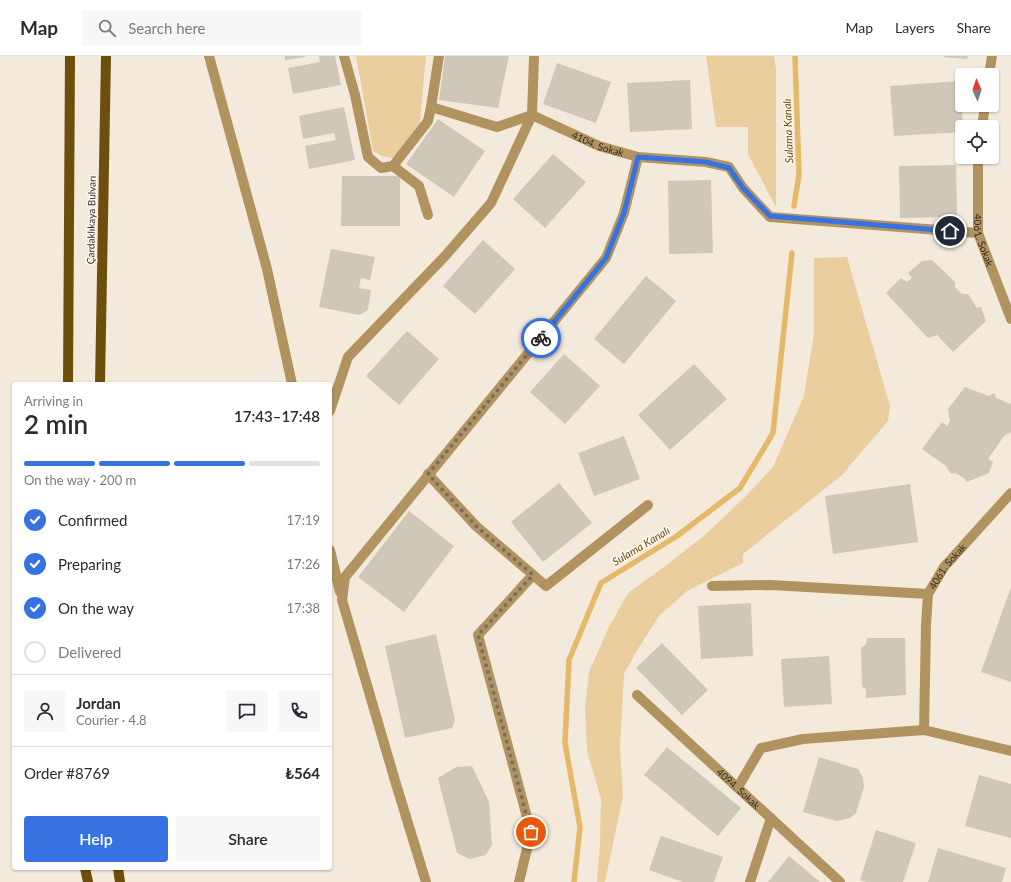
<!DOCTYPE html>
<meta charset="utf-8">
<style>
body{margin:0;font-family:Lato,sans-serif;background:#f7f7f7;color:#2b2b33;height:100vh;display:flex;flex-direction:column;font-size:15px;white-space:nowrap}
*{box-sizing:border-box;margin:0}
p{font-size:13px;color:#7c7c81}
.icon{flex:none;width:22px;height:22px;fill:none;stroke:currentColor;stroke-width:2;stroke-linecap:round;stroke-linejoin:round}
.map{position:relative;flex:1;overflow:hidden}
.side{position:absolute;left:12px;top:326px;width:320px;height:488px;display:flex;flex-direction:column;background:#fff;border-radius:4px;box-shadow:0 1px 3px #0004}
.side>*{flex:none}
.needle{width:26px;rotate:357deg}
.tools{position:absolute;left:955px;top:12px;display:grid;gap:8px}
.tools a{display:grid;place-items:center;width:44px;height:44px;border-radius:4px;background:#fff;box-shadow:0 1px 3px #0004;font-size:20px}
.pin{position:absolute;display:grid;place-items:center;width:34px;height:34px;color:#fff;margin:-17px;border:2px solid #fff;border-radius:50%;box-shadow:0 1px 4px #0007}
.courier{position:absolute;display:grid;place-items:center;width:40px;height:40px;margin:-20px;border:3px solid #3672e1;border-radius:50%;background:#fff;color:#222;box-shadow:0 1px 5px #0007}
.overview em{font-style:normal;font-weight:600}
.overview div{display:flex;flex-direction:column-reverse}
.overview{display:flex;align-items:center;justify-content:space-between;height:68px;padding:0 12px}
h1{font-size:26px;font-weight:600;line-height:30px}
.bar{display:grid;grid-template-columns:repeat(4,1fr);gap:6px 4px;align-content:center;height:48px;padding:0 12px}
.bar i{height:5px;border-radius:3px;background:#e1e1e2}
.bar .on{background:#3672e1}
.bar p{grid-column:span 4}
.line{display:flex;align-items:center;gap:10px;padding:0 12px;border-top:1px solid #e1e1e2}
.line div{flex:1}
.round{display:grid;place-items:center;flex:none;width:42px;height:42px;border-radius:4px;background:#f7f7f7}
ol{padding:0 12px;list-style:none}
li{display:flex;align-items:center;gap:12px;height:44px}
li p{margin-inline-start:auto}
li .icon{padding:4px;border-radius:50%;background:#3672e1;color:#fff;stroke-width:4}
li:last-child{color:#7c7c81}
li i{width:22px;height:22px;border:2px solid #e1e1e2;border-radius:50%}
.button{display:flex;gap:8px;margin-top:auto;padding:8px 12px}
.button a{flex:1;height:46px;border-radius:4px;background:#3672e1;color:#fff;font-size:16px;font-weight:600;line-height:46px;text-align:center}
.button a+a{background:#f7f7f7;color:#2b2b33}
header{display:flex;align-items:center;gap:24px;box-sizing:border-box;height:56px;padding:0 20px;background:#fff;border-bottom:1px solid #e1e1e2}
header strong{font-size:19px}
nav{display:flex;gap:22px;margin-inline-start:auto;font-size:14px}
.search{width:280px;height:36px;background:#f7f7f7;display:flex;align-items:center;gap:10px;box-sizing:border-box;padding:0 14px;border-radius:4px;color:#7c7c81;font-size:15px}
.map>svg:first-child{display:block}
</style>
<header>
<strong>Map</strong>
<div class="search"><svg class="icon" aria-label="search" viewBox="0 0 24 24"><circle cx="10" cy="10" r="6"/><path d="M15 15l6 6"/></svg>Search here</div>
<nav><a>Map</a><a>Layers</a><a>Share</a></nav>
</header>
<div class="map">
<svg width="1011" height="826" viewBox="0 0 1011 826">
<rect width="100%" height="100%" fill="#f3eadb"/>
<!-- green -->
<path fill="#eace9d" d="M356 0H426L419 76 408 92 392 102 382 100 373 95Z
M706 0H774L776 13V151L748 98V71H716Z
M847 201 890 350 888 365 842 419 743 498V507L687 535 659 560 638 593 624 618 620 692 623 740 605 826H597L600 787 601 743 587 695 585 651 589 616 608 573 628 537 668 508 705 479 746 440 773 411 804 340 814 277V202Z"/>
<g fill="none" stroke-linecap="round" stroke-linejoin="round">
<!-- stream -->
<path stroke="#e5b969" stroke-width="5.5" d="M794 150 799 119 795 0
M574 826 580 771 565 687 569 604 601 527 677 480 740 432 773 377 792 197"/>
</g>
<!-- building -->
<path fill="#cfc7b8" d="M285 0H305V1L285 4Z
M319 0H335L341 29 293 38 288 12 320 6Z
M445 0H509L498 52 439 44Z
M944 0H968L967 3 944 1Z
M557 7 611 26 596 67 543 48Z
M690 24 692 73 630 76 627 27Z
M960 25 963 71H962V76L894 80 890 30Z
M344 51 355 104 309 113 305 90 336 84 334 77 303 83 299 60Z
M438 63 485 95 454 141 406 108Z
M553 98 586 126 545 172 513 143Z
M956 109 957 161 900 162 899 110Z
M342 120H400V170H341Z
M711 124 713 197 669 198 668 125Z
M483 184 515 213 475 258 443 230Z
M331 193 375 201 370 224 361 222 359 232 371 234 368 253 365 256 359 259 319 251Z
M932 204 955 226V231L962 238H968L977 252 981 251 986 265 953 296 937 279 928 282 886 237 901 222 907 226 912 222 908 217 922 205Z
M646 220 676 245 624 308 594 283Z
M407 275 439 303 399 349 366 320Z
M564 298 600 330 565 368 530 336Z
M694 308 727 343 670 394 638 359Z
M965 331 989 340 994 337 996 342 1011 348V376L1004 380 988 403 993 406 989 417 967 426 964 422 955 417 951 418 946 410 922 393 942 366 947 370 950 365 948 353Z
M624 380 640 423 594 440 578 397Z
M559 427 592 467 543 506 511 466Z
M910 428 918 486 833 498 825 440Z
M409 455 454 490 404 556 358 521Z
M1011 531V626L981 616Z
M751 547 753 600 701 603 698 550Z
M436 578 455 664 452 672 405 682 385 590Z
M867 582H905L906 639 866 642V633L862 631 861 592 866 588Z
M662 587 708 634 682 659 636 612Z
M829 600 832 648 784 651 781 603Z
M667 691 741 752 718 780 644 719Z
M819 701 858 713 863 722 864 731 856 757 850 762 837 765 803 756Z
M472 710 489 746 492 789 486 799 470 803 457 797 438 722 456 711Z
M979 719 1011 728V782L965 770Z
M876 774 916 787 903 826H866L860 824Z
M661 780 723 801 714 826H683L649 814Z
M938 792 1006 812 1002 826H928Z
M789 800 820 826H768Z"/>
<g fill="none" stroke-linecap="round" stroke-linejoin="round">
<!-- minor -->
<g stroke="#b19360" stroke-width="10">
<path d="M209 0 267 213 292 328"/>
<path d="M344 0 355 39 368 101 381 112 393 110 428 65 431 51 439 0"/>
<path d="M989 19 992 0"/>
<path d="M431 51 497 71 532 59"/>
<path id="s1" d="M532 59 599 90 638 101 706 106 729 111 743 132 770 161 978 177"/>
<path d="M982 71 985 49"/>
<path id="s2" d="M978 101V177L1011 263"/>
<path d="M393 110 419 130 428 159"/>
<path d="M330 355 348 301 446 199 491 147 532 59 534 0"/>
<path d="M428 418 476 470 546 530 648 449"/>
<path d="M330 494 340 536"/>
<path d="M712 530 771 529 928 538"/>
<path id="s3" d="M637 639 840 826"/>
<path id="s4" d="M924 674 926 569 928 538 944 511 1011 437"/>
<path d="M738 731 761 692 803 683 924 674 1011 695"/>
<path d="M426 826 396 728 342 544 345 521 606 202 624 157 638 101"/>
<path d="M519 826 531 776 478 579 533 519"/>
<path d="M750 826 771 762"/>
</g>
<!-- major -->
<path stroke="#6d4f0c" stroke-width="10" d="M68 328 70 0
M100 328 106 0
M85 812 88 826
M118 812 120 826"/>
</g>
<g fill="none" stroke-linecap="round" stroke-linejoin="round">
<!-- done -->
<path stroke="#746e65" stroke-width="4" stroke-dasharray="0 7.2" d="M531 776 478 579 533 519 476 470 428 418 541 282"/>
<!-- route -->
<path stroke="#3672e1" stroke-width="5" d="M541 282 606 202 624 157 638 101 706 106 729 112 743 132 770 160 950 175"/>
</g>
<g text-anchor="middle" stroke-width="3" stroke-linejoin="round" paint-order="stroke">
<!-- street labels -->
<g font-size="10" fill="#2f2b26" stroke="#fef7eb">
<text dy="4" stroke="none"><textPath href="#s1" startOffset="72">4104. Sokak</textPath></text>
<text transform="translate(91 164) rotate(-89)" y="4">Çardaklıkaya Bulvarı</text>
<text dy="4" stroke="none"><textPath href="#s2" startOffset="84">4061. Sokak</textPath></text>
<text dy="4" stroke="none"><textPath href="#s4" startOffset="170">4061. Sokak</textPath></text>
<text dy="4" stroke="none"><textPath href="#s3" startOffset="138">4094. Sokak</textPath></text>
</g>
<!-- water labels -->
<g font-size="11" font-style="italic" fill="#6e5012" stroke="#fef7eb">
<text transform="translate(788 75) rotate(-92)" y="4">Sulama Kanalı</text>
<text transform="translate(641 490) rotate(-31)" y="4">Sulama Kanalı</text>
</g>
</g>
</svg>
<div class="tools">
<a><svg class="needle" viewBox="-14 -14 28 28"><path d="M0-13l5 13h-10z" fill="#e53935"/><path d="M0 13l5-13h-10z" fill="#7c7c81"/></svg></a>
<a><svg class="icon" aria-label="locate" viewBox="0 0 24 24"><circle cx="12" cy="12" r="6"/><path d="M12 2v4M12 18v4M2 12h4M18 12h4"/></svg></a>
</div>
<div class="pin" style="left:531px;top:776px;background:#ea580c"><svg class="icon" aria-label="bag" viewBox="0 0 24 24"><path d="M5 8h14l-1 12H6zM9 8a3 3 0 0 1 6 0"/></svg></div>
<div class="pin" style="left:950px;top:175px;background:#1f2937"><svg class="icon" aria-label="home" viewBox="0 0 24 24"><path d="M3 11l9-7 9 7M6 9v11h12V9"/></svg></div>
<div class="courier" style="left:541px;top:282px"><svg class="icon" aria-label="bike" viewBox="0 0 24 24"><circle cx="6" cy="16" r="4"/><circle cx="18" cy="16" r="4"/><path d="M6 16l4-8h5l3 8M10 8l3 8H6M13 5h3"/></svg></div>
<section class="side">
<div class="overview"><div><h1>2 min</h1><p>Arriving in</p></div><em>17:43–17:48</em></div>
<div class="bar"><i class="on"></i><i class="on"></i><i class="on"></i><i></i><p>On the way · 200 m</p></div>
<ol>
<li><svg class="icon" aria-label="check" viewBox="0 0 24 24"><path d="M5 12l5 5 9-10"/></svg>Confirmed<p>17:19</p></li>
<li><svg class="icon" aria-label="check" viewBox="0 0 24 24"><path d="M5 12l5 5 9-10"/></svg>Preparing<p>17:26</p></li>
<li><svg class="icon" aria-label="check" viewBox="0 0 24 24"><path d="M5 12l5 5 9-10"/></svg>On the way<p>17:38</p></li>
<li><i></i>Delivered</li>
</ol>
<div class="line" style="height:72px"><a class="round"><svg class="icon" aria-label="person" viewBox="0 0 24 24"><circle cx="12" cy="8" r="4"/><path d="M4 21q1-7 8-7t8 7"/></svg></a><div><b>Jordan</b><p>Courier · 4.8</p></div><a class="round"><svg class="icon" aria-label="chat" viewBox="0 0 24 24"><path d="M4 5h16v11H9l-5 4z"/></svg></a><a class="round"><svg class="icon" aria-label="phone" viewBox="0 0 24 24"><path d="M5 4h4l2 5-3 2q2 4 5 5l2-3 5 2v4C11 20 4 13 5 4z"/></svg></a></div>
<div class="line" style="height:52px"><div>Order #8769</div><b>₺564</b></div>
<div class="button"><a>Help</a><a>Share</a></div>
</section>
</div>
